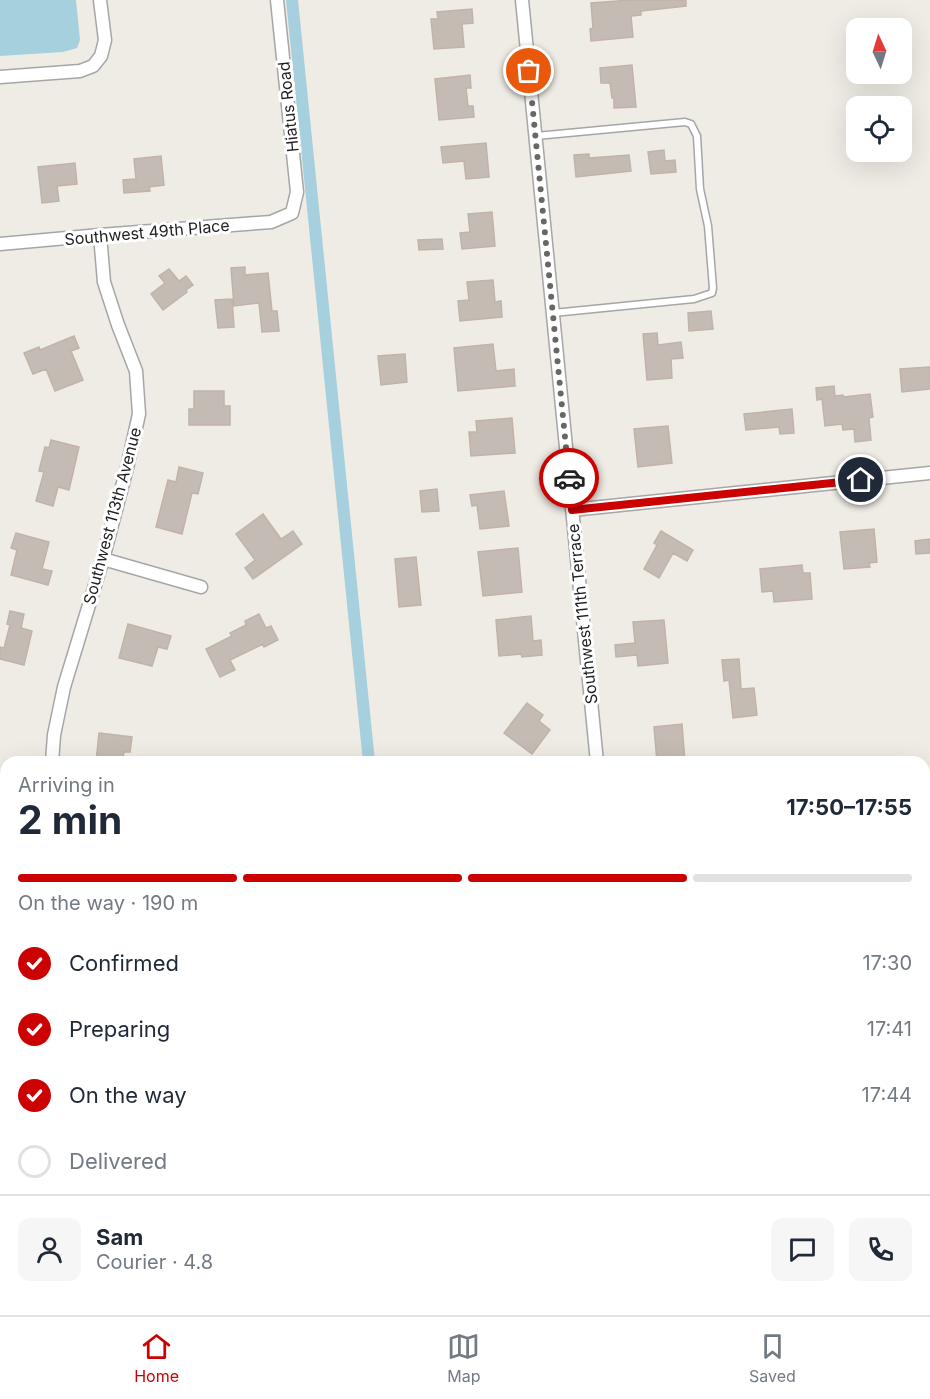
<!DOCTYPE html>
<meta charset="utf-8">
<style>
body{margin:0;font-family:Inter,sans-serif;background:#f6f6f7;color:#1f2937;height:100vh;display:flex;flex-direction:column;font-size:22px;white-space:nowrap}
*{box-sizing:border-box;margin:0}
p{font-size:20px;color:#747a83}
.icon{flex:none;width:33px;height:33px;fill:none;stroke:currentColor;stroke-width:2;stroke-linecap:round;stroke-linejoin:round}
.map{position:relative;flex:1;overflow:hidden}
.side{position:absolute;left:0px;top:756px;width:930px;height:560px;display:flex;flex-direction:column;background:#fff;border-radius:18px 18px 0 0;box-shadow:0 6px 24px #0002}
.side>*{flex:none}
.needle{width:39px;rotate:356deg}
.fabs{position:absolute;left:846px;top:18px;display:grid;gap:12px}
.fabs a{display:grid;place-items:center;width:66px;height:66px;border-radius:12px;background:#fff;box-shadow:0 6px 24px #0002;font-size:30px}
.pin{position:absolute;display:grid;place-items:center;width:51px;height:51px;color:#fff;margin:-26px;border:3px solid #fff;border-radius:50%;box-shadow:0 2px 6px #0007}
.courier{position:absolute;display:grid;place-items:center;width:60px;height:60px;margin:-30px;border:4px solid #cc0202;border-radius:50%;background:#fff;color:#222;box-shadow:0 2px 8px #0007}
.overview em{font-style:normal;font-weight:700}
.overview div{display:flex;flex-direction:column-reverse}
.overview{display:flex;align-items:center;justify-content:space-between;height:102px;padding:0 18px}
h1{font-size:39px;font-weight:700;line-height:45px}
.bar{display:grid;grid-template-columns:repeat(4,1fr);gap:9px 6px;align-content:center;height:72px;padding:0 18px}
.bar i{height:8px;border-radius:4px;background:#e0e1e3}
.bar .active{background:#cc0202}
.bar p{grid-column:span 4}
.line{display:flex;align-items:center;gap:15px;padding:0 18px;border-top:2px solid #e0e1e3}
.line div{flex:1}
.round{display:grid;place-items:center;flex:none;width:63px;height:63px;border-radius:12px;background:#f6f6f7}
ol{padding:0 18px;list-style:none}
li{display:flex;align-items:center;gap:18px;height:66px}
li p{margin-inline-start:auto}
li .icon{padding:6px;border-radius:50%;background:#cc0202;color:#fff;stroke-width:4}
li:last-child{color:#747a83}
li i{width:33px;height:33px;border:3px solid #e0e1e3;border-radius:50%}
.tab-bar{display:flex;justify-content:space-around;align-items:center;height:84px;border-top:2px solid #e0e1e3;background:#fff;font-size:16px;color:#747a83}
.tab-bar a{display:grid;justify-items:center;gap:3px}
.tab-bar .active{color:#cc0202}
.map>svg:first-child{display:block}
</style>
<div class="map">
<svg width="930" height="1315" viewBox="0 0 930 1315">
<rect width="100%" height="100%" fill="#efece5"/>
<!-- residential -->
<path fill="#dddcdc" d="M0 969H6V1310H409V1315H0Z"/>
<!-- water -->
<path fill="#a6d0dd" d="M0 0H76L80 40 77 48 63 52 0 56Z
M0 1131H2L6 1211V1310H38L42 1315H0Z"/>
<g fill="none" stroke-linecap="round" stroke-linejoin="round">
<!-- canal -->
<path stroke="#a6d0dd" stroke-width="12" d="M292 0 369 762
M424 1310 425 1315"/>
</g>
<!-- building -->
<path fill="#c4bcb4" stroke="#c1b3a7" stroke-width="1.5" d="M631 0H686V6L641 11V15L631 16 633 37 591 41 590 29 593 28 591 3Z
M472 9 473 23 462 24 464 47 434 49 431 19H438L437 12Z
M632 65 636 107 614 108V98H612L610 83H601L600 68Z
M470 75 471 88H466L468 106H473L474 117 439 120 435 79Z
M486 143 489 177 466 179 464 161 443 163 441 147Z
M664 150 665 161 675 160 676 172 651 174 648 152Z
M589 154V158L629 155 631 171 576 177 574 155Z
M161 156 164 185 149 187 150 191 124 193 123 180 136 179 134 159Z
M75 163 77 184 57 186 59 201 42 203 38 167Z
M492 212 495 246 462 249 460 233 470 232 468 214Z
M442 239 443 249 419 250 418 240Z
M245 267V275L268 273 272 311H277L279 331 262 332 259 303 234 306 231 268Z
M169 269 179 281 186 276 193 285 186 290 187 292 163 310 151 294 165 283 159 276Z
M493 280 495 302 501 301 502 317 460 321 458 301 469 300 467 282Z
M232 299 234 327 218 328 215 300Z
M711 311 713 329 689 331 688 313Z
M657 333 658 345 681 342 683 358 671 359 672 378 647 380 643 334Z
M74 336 79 348 71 351 83 380 55 391 46 369 33 374 24 353 39 347 40 350Z
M493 344 496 371 514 369 515 386 458 391 454 348Z
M405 354 407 382 381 385 378 356Z
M930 367V389L902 392 900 369Z
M834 386 835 396 843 395V397L870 394 873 417 869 418 871 440 855 442 854 429 843 430 842 424 825 426 822 399 817 400 816 388Z
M194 391H224V406H230V425H189V409H194Z
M792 409 794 433 780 434 779 427 746 430 744 414Z
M512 418 515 453 471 456 469 432H477L476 421Z
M668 426 672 463 638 467 634 429Z
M51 440 79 447 69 490 58 487 53 506 36 501 44 472 39 471 45 447 49 448Z
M179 467 203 473 198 494 192 493 182 534 156 527 168 480 176 482Z
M437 489 439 511 422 512 420 491Z
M504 491 509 526 480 529 477 505 472 506 470 495Z
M263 514 281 539 293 531 302 544 253 579 245 568 255 560 236 534Z
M874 529 877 562 869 563 870 567 844 569 840 532Z
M661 531 693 550 687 561 673 553 659 578 644 569 657 545 654 543Z
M16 533 49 542 42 569 52 571 48 585 11 575 17 550 11 548Z
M930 539V553L916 554 915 541Z
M518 548 522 592 483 596 478 552Z
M416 557 421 605 399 607 395 559Z
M802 565 803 573H810L812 599 774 602 773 591 762 592 760 569Z
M10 611 24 614 21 628 32 631 24 665 0 659V647L4 648 10 625 7 624Z
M259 614 266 628 271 626 278 640 264 647 263 644 230 660 235 670 220 677 206 649 232 636 230 633 246 625 245 621Z
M531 616 533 641 541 640 542 655 522 657 521 654 499 656 496 620Z
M664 620 668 663 638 666 637 655 616 657 615 645 635 643 633 622Z
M128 624 171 636 167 649 158 647 152 666 119 658Z
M739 659 741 689 754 688 757 715 733 718 729 680 724 681 722 660Z
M527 703 543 715 539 721 550 730 532 754 504 733Z
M682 724 685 762H657L654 727Z
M99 733 132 737 130 752H124L122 762H96Z"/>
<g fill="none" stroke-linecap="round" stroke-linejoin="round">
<defs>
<path id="service" d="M536 136 685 122 691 124 697 136 700 189 708 226 713 288 712 293 694 299 553 313"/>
<path id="minor" d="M522 0 597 762
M0 77 80 71 93 66 101 56 105 40 100 0
M0 244 100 235 271 222 292 213 297 192 277 0
M572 510 930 473
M103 559 201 587
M52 762 54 735 64 687 103 559 127 468 139 414 136 371 118 325 104 282 100 235
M0 780H6
M924 865 930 864
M0 1036H6
M924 1253 930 1252
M150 1310 154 1315
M315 1310V1315
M651 1310 652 1315"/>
<path id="tertiary" d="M410 1310 411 1315"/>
</defs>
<!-- service casing -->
<use href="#service" stroke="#a6a6a6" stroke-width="9"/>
<!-- minor casing -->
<use href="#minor" stroke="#a6a6a6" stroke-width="15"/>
<!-- tertiary casing -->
<use href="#tertiary" stroke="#a6a6a6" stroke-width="18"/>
<!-- service -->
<use href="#service" stroke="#fff" stroke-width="6"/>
<!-- minor -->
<use href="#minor" stroke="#fff" stroke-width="12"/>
<!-- tertiary -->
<use href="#tertiary" stroke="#fff" stroke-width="15"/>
</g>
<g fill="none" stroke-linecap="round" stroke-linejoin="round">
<!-- done -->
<path stroke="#686764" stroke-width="6" stroke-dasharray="0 10.8" d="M529 71 569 478"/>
<!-- route -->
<path stroke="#cc0202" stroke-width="8" d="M569 478 572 510 861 480"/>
</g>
<g text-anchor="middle" stroke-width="6" stroke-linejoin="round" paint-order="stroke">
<!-- street labels -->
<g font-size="16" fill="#1f1f1f" stroke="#fff">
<text transform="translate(288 107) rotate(-96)" y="6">Hiatus Road</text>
<text transform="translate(147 232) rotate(-5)" y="6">Southwest 49th Place</text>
<text transform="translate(112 516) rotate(-75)" y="6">Southwest 113th Avenue</text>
<text transform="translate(582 614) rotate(-96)" y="6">Southwest 111th Terrace</text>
</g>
</g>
</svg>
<div class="fabs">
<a><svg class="needle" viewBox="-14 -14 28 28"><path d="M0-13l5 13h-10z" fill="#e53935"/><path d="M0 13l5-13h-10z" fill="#747a83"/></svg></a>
<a><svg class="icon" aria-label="locate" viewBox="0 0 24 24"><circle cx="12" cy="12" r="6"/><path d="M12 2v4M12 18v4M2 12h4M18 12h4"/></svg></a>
</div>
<div class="pin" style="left:529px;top:71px;background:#ea580c"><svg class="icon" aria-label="bag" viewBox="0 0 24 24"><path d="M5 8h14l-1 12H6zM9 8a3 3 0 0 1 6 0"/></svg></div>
<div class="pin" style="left:861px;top:480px;background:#1f2937"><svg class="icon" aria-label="home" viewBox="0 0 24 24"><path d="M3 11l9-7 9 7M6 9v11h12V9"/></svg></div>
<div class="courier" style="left:569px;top:478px"><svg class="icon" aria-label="car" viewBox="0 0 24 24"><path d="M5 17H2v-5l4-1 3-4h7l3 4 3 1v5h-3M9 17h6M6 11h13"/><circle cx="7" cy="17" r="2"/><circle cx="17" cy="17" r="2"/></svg></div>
<section class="side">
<div class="overview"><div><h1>2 min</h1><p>Arriving in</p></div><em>17:50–17:55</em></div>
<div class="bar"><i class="active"></i><i class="active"></i><i class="active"></i><i></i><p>On the way · 190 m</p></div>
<ol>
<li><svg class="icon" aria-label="check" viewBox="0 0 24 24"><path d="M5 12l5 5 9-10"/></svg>Confirmed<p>17:30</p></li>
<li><svg class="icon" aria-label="check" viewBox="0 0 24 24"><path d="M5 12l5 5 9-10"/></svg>Preparing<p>17:41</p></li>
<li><svg class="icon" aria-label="check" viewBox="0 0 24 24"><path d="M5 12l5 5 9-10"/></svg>On the way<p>17:44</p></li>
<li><i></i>Delivered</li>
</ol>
<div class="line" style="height:108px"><a class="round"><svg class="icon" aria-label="person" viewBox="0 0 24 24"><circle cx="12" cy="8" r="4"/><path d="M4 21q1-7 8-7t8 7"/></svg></a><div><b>Sam</b><p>Courier · 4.8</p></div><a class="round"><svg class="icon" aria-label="chat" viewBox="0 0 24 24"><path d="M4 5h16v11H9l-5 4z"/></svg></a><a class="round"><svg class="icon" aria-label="phone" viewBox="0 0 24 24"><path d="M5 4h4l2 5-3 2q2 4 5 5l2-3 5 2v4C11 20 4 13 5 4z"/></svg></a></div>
</section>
</div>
<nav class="tab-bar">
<a class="active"><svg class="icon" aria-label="home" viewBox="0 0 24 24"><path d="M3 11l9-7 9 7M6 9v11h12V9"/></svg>Home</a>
<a><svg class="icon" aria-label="map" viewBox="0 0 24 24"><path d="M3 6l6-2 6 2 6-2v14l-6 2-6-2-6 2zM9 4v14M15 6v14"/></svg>Map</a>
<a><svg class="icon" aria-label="saved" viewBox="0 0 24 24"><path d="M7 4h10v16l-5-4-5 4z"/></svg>Saved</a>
</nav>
